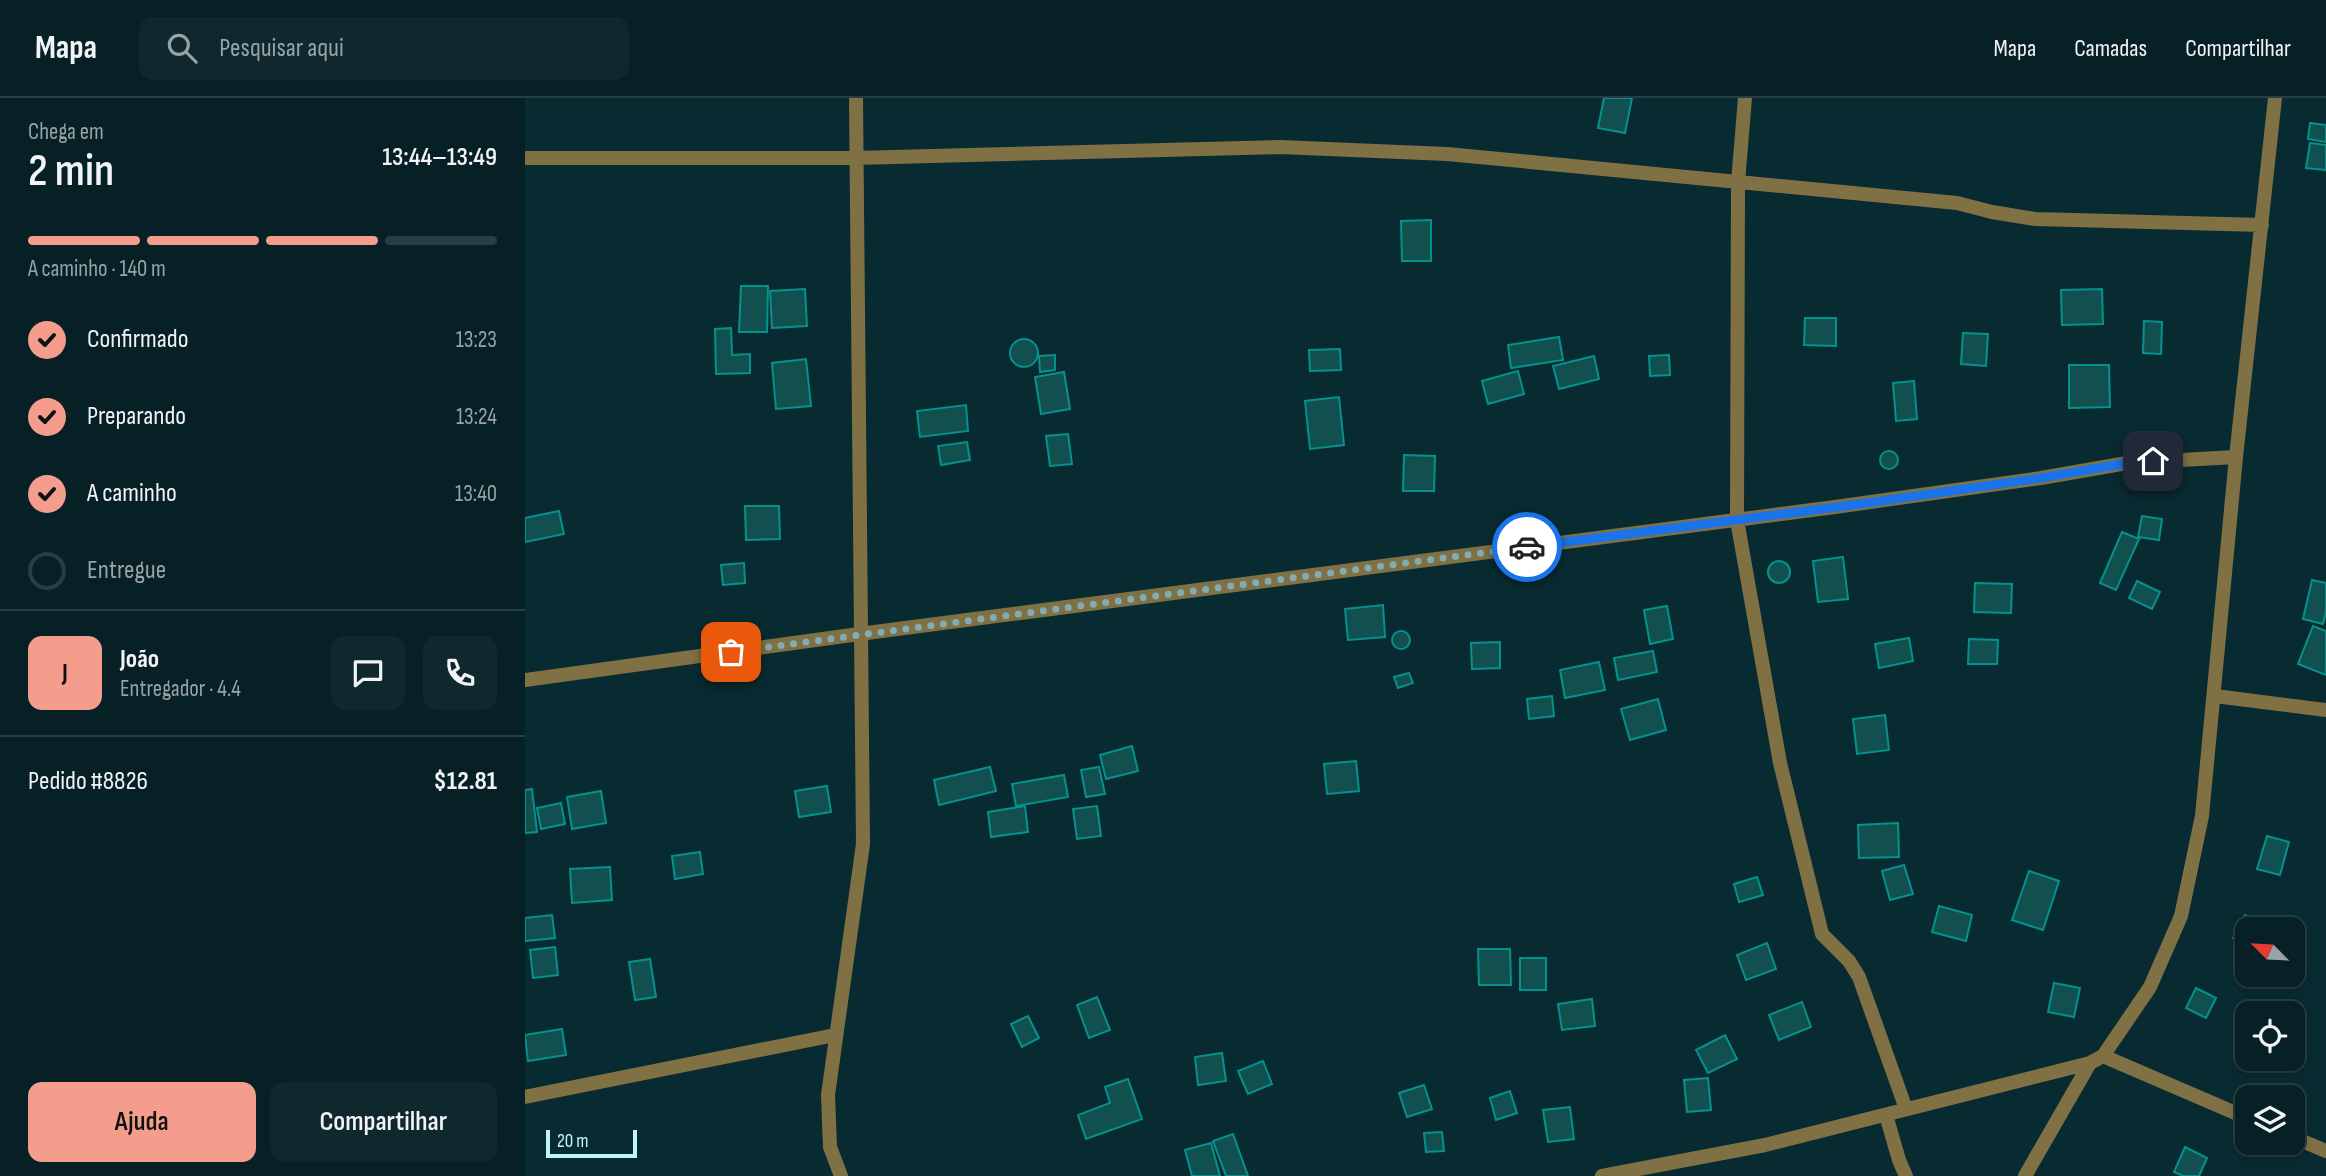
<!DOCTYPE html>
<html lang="pt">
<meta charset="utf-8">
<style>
body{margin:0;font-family:"Sofia Sans Condensed",sans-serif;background:#0f282d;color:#f1f3f6;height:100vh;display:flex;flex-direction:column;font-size:26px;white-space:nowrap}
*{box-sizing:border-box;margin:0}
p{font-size:23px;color:#98a3a7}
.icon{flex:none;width:38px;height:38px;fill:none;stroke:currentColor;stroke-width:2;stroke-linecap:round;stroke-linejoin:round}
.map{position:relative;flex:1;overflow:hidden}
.panel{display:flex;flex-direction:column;background:#062025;width:525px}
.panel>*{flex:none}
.needle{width:46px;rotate:294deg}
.controls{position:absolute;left:1710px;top:819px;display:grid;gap:14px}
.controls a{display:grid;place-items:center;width:70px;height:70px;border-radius:14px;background:#062025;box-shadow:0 4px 10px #0003,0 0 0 2px #273e42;font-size:35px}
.scale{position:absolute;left:21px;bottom:18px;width:91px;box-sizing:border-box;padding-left:7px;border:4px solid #c2f2fc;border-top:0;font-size:19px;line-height:24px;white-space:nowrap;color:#c2f2fc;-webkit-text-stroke:5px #082b31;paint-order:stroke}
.pin{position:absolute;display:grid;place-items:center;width:60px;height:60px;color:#fff;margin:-30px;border-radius:14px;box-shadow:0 4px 10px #0006}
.courier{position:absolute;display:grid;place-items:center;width:70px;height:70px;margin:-35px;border:5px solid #1a73e8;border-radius:50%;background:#fff;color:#222;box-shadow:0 2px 9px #0007}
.overview em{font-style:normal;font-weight:600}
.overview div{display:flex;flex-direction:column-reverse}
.overview{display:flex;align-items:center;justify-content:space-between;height:119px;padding:0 28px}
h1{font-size:46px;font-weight:600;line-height:52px}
.bar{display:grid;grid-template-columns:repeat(4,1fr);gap:10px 7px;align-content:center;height:84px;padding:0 28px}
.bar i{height:9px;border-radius:5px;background:#273e42}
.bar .selected{background:#f49d8c}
.bar p{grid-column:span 4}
.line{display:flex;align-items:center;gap:18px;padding:0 28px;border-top:2px solid #273e42}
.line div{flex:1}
.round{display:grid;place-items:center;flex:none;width:74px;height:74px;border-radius:14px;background:#0f282d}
ol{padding:0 28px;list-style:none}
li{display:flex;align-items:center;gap:21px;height:77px}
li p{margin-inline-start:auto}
li .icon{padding:7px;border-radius:50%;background:#f49d8c;color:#111;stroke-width:4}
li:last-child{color:#98a3a7}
li i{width:38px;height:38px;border:4px solid #273e42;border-radius:50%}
.button{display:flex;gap:14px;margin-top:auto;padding:14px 28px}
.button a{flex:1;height:80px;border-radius:14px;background:#f49d8c;color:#111;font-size:28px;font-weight:600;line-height:80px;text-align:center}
.button a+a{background:#0f282d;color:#f1f3f6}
header{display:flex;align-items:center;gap:42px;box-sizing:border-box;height:98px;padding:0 35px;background:#062025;border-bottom:2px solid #273e42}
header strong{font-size:33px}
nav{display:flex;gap:38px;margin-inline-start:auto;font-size:24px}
.search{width:490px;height:63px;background:#0f282d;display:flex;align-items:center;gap:18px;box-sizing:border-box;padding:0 24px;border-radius:14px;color:#98a3a7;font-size:26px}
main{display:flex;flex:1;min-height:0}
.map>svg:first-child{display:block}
</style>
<header>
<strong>Mapa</strong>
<div class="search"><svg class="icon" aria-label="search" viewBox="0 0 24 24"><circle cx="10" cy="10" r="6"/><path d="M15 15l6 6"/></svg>Pesquisar aqui</div>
<nav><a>Mapa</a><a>Camadas</a><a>Compartilhar</a></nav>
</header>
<main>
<section class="panel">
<div class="overview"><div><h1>2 min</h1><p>Chega em</p></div><em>13:44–13:49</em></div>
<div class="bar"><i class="selected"></i><i class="selected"></i><i class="selected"></i><i></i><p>A caminho · 140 m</p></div>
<ol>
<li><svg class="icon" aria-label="check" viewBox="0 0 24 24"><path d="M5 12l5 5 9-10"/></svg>Confirmado<p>13:23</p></li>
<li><svg class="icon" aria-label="check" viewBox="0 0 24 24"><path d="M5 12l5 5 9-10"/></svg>Preparando<p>13:24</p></li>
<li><svg class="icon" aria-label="check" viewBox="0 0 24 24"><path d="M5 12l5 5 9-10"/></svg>A caminho<p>13:40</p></li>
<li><i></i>Entregue</li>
</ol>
<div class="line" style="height:126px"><b class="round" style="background:#f49d8c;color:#111">J</b><div><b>João</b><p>Entregador · 4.4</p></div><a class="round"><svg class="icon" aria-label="chat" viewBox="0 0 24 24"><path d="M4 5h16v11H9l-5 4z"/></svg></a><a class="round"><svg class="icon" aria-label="phone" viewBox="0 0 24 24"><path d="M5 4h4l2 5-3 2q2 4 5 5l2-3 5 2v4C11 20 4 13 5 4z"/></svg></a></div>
<div class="line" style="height:91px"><div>Pedido #8826</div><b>$12.81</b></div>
<div class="button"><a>Ajuda</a><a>Compartilhar</a></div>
</section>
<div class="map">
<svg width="1801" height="1078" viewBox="0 0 1801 1078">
<rect width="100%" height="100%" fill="#082b31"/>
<!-- building -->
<path fill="#11504e" stroke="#05918e" stroke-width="2" d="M1079 0H1107L1100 35 1073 30Z
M1785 25 1801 27V44L1783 41Z
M1785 45 1801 47V72L1781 70Z
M906 122V163H877L876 123Z
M216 188H243L242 234H214Z
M280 191 282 228 247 230 245 193Z
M1577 191 1578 226 1537 227 1536 192Z
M1280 220H1311V248L1279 247Z
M1619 223 1637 224 1636 256 1618 255Z
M206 230 207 257 225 256V275L191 276 190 231Z
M1438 235 1463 236 1461 268 1436 266Z
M1034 239 1038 262 986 270 983 247Z
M485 255a14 14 0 1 1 28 0a14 14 0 1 1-28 0Z
M815 251 816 272 785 273 784 252Z
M530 257V272L515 274 514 258Z
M1144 257 1145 277 1125 278 1124 258Z
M1069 258 1074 281 1034 291 1028 268Z
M281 261 286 308 251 311 247 265Z
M1544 267H1584L1585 309 1544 310Z
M993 273 999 296 963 306 957 283Z
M539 274 545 311 516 316 510 279Z
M1389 283 1392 321 1371 323 1368 285Z
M814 299 819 347 785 351 780 303Z
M441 307 443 333 395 339 392 313Z
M543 336 547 366 525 368 521 338Z
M442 344 445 362 416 367 413 348Z
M1355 362a9 9 0 1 1 18 0a9 9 0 1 1-18 0Z
M879 357 910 358 909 393H878Z
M220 408H254L255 441 221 442Z
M34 413 39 436 0 444V420Z
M1617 418 1637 421 1634 442 1613 439Z
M1597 434 1614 441 1591 492 1575 485Z
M1318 459 1323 501 1293 504 1288 463Z
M1243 474a11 11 0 1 1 22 0a11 11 0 1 1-22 0Z
M219 465 220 485 198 487 196 467Z
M1787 482 1801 485V514L1798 526 1778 521Z
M1612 483 1635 494 1627 511 1604 500Z
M1450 485 1487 486 1486 515 1449 514Z
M858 507 860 539 823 542 820 511Z
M1142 508 1148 541 1125 546 1119 512Z
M1788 528 1801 533V577L1773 566Z
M867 542a9 9 0 1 1 18 0a9 9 0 1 1-18 0Z
M1384 540 1388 563 1354 570 1350 546Z
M1444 541 1473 542 1472 566H1443Z
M975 544V570L947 571 946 545Z
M1128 553 1132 574 1093 582 1089 560Z
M1074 564 1080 592 1040 600 1035 572Z
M884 575 888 585 873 590 869 579Z
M1027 598 1029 618 1004 621 1002 601Z
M1133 601 1141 632 1105 642 1096 611Z
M1360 617 1364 652 1332 656 1328 621Z
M607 648 613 673 581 681 575 657Z
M831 663 834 693 802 696 799 666Z
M465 669 471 693 414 707 409 682Z
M574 669 580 696 561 699 556 672Z
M539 677 543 699 491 708 487 686Z
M302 688 306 714 274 719 270 693Z
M7 691 12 734 0 735V692Z
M76 693 81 725 47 731 42 699Z
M36 705 40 726 16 731 12 710Z
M500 708 503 734 466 739 463 714Z
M572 708 576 738 552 741 548 711Z
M1373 725 1374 759 1334 760 1333 727Z
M1742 738 1764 744 1755 777 1732 771Z
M175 754 178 776 150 781 147 758Z
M1379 767 1388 796 1365 802 1357 773Z
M85 769 87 802 47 805 45 771Z
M1504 773 1534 783 1518 832 1487 822Z
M1232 779 1238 797 1214 804 1209 786Z
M1414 808 1447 817 1441 843 1407 834Z
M27 817 30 840 0 843V820Z
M1720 817 1746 831H1722V848L1708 840Z
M1242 845 1251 871 1221 882 1212 857Z
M30 849 33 877 8 880 5 852Z
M953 851H985L986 887H954Z
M995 860H1021V892H995Z
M125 861 131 899 110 902 104 864Z
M1529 885 1555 890 1549 919 1523 914Z
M1671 890 1691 900 1681 920 1661 910Z
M572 899 585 932 564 940 552 907Z
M1067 901 1070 928 1037 932 1033 906Z
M1277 904 1286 929 1254 942 1244 917Z
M503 918 514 940 497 949 486 926Z
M37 931 41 957 3 963 0 937Z
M1200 937 1212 961 1183 975 1171 952Z
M697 955 701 983 673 987 670 959Z
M738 963 747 986 723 996 713 973Z
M1183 980 1186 1012 1162 1014 1159 982Z
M603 981 617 1021 561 1041 553 1017 585 1005 580 989Z
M899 987 907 1011 882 1019 874 995Z
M985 993 992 1015 971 1022 965 1000Z
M1045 1009 1049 1041 1023 1044 1018 1012Z
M917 1034 919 1053 901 1054 899 1035Z
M708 1036 723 1078H701L688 1043Z
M686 1045 695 1078H667L660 1052Z
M1660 1049 1682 1060 1674 1078H1658L1649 1074Z"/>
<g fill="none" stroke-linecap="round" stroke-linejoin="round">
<!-- minor -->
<path stroke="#807144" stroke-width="14" d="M1220 0 1213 84 1212 422 1255 665 1297 836 1324 863 1334 879 1381 1011
M0 60H330L755 49 922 56 1432 105 1467 114 1510 121 1737 127
M0 582 334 536 1310 409 1516 380 1602 365 1711 359
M1690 598 1801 612
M1578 958 1722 1020
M0 999 310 937
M1361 1017 1374 1062 1381 1078
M1768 1039 1801 1053
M316 1078 305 1049 303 997 338 746 331 0
M1077 1078 1240 1047 1565 965
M1500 1078 1565 965 1578 958 1625 889 1656 818 1677 718 1711 359 1750 0"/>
</g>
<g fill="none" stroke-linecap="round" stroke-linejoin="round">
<!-- done -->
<path stroke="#81acb5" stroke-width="7" stroke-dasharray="0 12.6" d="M206 554 1002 449"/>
<!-- route -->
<path stroke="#1a73e8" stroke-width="9" d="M1002 449 1335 406 1516 380 1602 365 1628 363"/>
</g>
</svg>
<div class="controls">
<a><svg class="needle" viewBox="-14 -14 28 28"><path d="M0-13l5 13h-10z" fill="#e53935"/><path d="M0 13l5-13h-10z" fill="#98a3a7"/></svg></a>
<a><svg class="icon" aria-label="locate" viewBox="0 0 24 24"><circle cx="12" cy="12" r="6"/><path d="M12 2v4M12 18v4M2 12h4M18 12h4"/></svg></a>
<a><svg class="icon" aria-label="layers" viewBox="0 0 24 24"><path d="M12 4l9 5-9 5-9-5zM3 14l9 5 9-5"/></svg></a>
</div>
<div class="scale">20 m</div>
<div class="pin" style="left:206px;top:554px;background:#ea580c"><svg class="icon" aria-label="bag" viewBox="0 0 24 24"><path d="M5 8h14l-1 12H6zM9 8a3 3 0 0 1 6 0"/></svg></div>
<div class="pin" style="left:1628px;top:363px;background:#1f2937"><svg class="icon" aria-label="home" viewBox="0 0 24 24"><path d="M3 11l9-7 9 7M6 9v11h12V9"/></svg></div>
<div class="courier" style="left:1002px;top:449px"><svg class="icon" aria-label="car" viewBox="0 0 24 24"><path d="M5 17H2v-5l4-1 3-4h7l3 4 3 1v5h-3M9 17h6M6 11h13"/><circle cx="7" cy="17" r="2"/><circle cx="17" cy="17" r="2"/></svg></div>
</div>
</main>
